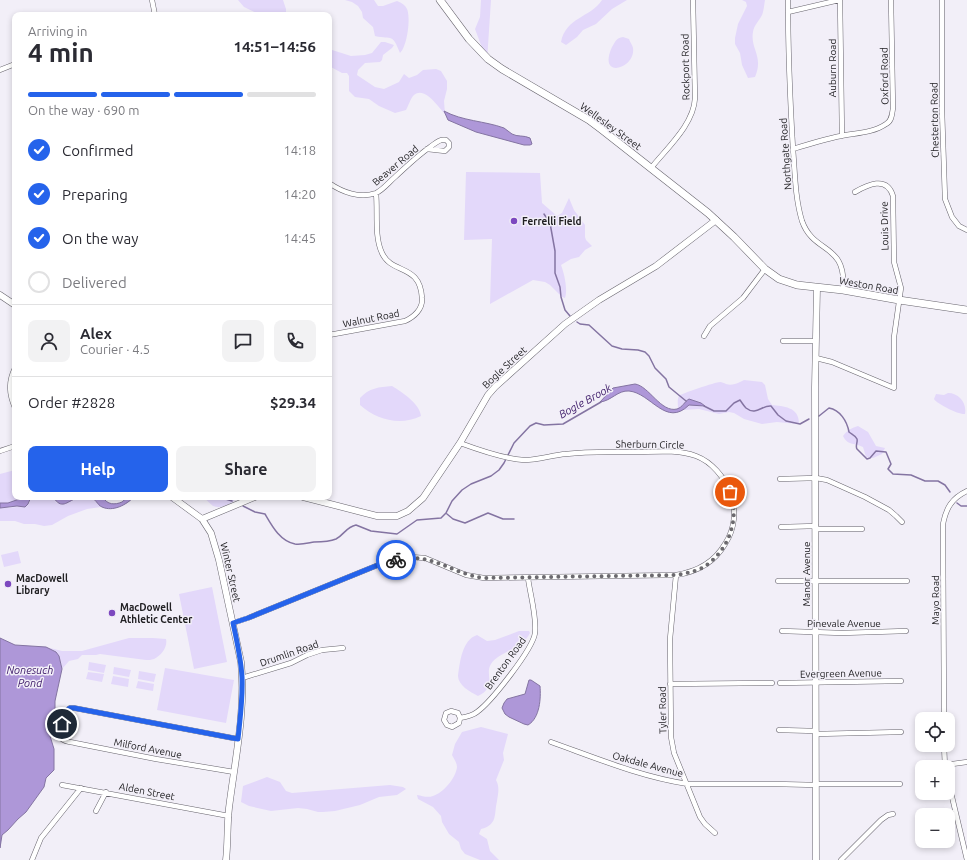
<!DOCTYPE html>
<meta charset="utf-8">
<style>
body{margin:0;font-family:Ubuntu,sans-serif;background:#f2f2f3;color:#2b2b33;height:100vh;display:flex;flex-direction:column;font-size:15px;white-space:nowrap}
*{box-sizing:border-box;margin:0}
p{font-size:13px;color:#7c7c81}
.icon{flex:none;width:22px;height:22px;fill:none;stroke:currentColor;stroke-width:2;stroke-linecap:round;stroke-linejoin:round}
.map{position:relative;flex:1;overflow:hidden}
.side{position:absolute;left:12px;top:12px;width:320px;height:488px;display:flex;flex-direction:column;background:#fff;border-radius:8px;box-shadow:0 2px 6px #0003}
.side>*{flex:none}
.controls{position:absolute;left:915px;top:712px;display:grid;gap:8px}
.controls a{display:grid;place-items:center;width:40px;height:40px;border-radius:8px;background:#fff;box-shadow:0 2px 6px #0003;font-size:20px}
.pin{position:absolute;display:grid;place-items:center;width:34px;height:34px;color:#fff;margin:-17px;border:2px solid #fff;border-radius:50%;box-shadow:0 1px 4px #0007}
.courier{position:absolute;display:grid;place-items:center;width:40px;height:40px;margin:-20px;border:3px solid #2563eb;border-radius:50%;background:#fff;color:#222;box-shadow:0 1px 5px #0007}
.headline em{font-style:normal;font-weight:600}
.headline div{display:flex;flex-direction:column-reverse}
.headline{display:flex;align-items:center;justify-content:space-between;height:68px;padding:0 16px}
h1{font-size:26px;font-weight:600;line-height:30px}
.bar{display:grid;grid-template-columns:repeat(4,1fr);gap:6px 4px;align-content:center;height:48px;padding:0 16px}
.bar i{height:5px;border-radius:3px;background:#e1e1e2}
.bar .active{background:#2563eb}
.bar p{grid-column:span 4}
.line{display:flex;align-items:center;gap:10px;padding:0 16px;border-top:1px solid #e1e1e2}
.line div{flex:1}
.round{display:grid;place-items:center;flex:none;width:42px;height:42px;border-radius:8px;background:#f2f2f3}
ol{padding:0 16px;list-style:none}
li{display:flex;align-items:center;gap:12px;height:44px}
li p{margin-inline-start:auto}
li .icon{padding:4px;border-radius:50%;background:#2563eb;color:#fff;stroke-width:4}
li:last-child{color:#7c7c81}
li i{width:22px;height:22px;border:2px solid #e1e1e2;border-radius:50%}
.cta{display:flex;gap:8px;margin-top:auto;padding:8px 16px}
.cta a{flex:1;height:46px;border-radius:8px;background:#2563eb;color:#fff;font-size:16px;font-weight:600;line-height:46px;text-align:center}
.cta a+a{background:#f2f2f3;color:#2b2b33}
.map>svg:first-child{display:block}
</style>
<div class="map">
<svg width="967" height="860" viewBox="0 0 967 860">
<rect width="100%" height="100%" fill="#f2eff8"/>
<!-- green -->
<path fill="#e3d8fa" d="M238 0H283L286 9V15H261L244 7Z
M345 0H374L378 6H383L397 1C402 3 405 5 407 9 411 18 407 47 400 53 392 33 393 40 375 36L373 27 363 18 362 12 358 6 352 2Z
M481 0H491L487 61 475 29 480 17Z
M602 0H627L612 9 596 24 583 30 577 37 566 45 561 42C566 17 590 18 602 0Z
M742 0H765C764 5 764 10 762 15 759 21 754 25 753 32 750 49 764 56 755 77L748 78 742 65 740 53 735 44V38L738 24 747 6 746 2Z
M623 37 629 39C630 42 633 46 633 48 636 69 597 80 612 47 615 42 616 38 623 37Z
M381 42H385L394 45 392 48 383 55 382 60 380 62 365 63 358 70 357 75 375 87 384 89 399 82 404 74 409 78 417 75 423 70 436 69 441 71 447 81V89L444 101 445 114C438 107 425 86 414 95 410 99 409 105 406 110L395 113 379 106 369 99 355 97 349 91V76L347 73H342L329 66V49L351 56 365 55 372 53Z
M466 172 540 173 542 203 557 216 562 213 569 198 574 210 585 225V237L586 240 592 246 585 250 579 257 571 259 561 265C564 273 568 289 565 298L562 297 550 285 545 282 533 280 490 304 492 239 464 240Z
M744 380 762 382 765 385 768 399 772 405C783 406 799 407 799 423L798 424 777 422 762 424 744 419 734 413 729 412 719 414 699 409 683 410 678 409C678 405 677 399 679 396 680 394 716 382 720 382 722 382 724 383 726 384 733 386 738 383 744 380Z
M392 386C402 392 420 404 421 416 400 426 377 420 360 405V398C369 388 379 387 392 386Z
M948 393C959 393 967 403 965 414 959 415 937 404 934 399L936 394 944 395Z
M858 426 868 432 876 446 885 448 882 454 873 458 866 457 863 447C853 442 848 446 843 436 847 430 852 428 858 426Z
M15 470V497H25L8 503H0V474Z
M31 497H53L57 503C72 504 90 489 101 507L87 509 68 516 52 525 44 526 35 524H24L15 521H0V508C8 508 21 507 29 504Z
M203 497H237C233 504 222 509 213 506 210 504 206 499 203 497Z
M18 551 21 563 4 567 1 555Z
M212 587 227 662 194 669 179 594Z
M519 631H529L530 633C522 650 499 651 491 664 484 675 498 686 478 696 470 692 458 685 458 676 460 662 462 640 477 635L487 641 495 640Z
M129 638H153L166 639C168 647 161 656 154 659 151 660 149 660 146 660L100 654 96 655H82L78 659 69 661 62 669C61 657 57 652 46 647L62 651H82Z
M89 662 106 665 104 673 88 670Z
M114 667 131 670 129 677 113 674Z
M165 668 234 680 226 723 157 710Z
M139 671 156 674 154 682 138 679Z
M88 672 104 674 102 682 86 679Z
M113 676 129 679 128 687 111 684Z
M138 681 154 684 153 691 136 688Z
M481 727 508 734 503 753 504 760 496 780C500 787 498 794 497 801 494 814 498 825 481 829L479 834 487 839 490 851 499 860H480L465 854 461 849 459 842 449 834 442 822 441 816 433 807 418 799 417 795C423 796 427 798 433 796 443 793 456 778 457 767 457 763 454 759 452 755L455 744 462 732Z
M267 777 280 782 286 791 292 793 390 785 403 787 406 789 397 795 379 797 360 805 335 811 323 812H318L307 809 298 808 271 811 249 806 241 802 243 786Z"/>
<!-- water -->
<path fill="#ae97d8" stroke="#8474a2" d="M444 111C462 121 485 121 504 128 507 130 509 132 512 134 517 137 524 135 530 138L532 144 530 145H524L476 132 448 120Z
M635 384C649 386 661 413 677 409 683 407 684 402 689 399L701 403 705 406 689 405C666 428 651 393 629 391 618 390 611 401 600 402L613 388Z
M25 497H31L28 504 25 507 17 506 0 508V503H8Z
M53 497H103C107 505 115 505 122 502 124 501 125 498 127 497 128 497 133 497 134 497 126 505 113 512 102 507 97 505 96 498 90 498 86 498 81 497 77 498 66 502 62 510 53 497Z
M0 638 15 645 46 647 56 652 59 656 62 669 55 701V724L50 736 54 749V770L46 778 44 787 26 812 18 819 8 830 2 835 0 848Z
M529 680H531L540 686C541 698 540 718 528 725L524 724 509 717 505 714 502 708 504 703 507 699 525 694Z"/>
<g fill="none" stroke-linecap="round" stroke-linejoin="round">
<!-- stream -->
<path stroke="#8474a2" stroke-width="1.5" d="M544 214 550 223 555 251V273L560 287 561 297 565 310 570 316
M577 322 580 324 589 325 612 346 622 349 638 350 645 352 649 356 655 368 666 379 669 387 686 401
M704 406 714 411H726L734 403 740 400C742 403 744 406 746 408 756 416 762 405 771 406L778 415 786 421 800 424 809 419
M819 416 829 408C840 410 847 421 849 432 851 434 855 435 857 439 858 442 855 446 857 449 859 451 865 457 867 459L870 458 876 451 886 452 891 464 888 469 893 474 911 475 925 481H938L945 485 950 492
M219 497 232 501
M957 503 961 506H967
M243 506 255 512 265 514C272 526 280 541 295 544 301 545 308 543 314 542 321 542 329 542 336 539 344 535 346 527 356 525L371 531 397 534 417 520 441 518 446 513 452 501 462 490 471 484 491 476 499 470 504 463 514 443 530 426 536 423 544 425 563 424 601 402
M447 514 453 519 465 523 488 513 503 519H514"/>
<defs>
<path id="minor" d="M152 0 155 15
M788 0C788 50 790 99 793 149 795 173 795 198 802 221 814 255 847 242 843 290
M840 0 842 136
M942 0V110L945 199 952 217 959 226 967 230
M788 12 839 0
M0 70 15 64
M793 149C809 144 825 139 841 136 856 133 873 133 886 124 892 121 892 114 893 108L891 0
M651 168C667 148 694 124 695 98L693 0
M329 183C342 192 360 199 376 193 383 190 389 182 395 177 406 167 417 156 430 147 436 143 439 139 446 140L449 143V147L445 151 427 149
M329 335 405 321C414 317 423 309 422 298 420 263 392 275 382 253 374 237 378 211 376 193
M704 336 710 326 743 298 765 269
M783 341H816
M816 358 832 362 894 388V337L901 288 894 262 893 196C887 175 867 185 855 192
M15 368C8 382 9 394 15 408
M0 451 15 446
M780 479 816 478 827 480 865 497 889 510 896 516 902 522
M781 527 816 526
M816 529H862
M676 575 670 639 671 737 674 753 700 817 705 824 715 833
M778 581H907
M233 623 248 618 378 565 401 558 410 557 425 558 466 575 484 578 676 575C696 572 714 563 725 544 735 529 737 509 730 492 724 477 712 462 696 456 676 449 653 452 633 452 611 452 588 451 566 454 552 455 539 460 524 460 504 459 479 450 460 443
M782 631 842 633 906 631
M242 678 291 663 307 655 322 650 343 648
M780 683 901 681
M670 684 772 683
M460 718 459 723 452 727 447 725 444 720 446 713 451 711 458 713 460 718C466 717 472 716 477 712 491 702 533 649 535 633 537 617 530 594 528 578
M944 719 943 524C946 508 952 498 967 491
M779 730 816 731
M816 734 901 732
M551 742C596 758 641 777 688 784H776L816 785
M944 745 945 767
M945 765 967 762
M234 772 156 759 75 743C71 742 65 742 62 739 58 735 64 716 66 711L70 708H74L238 739
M948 780 967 860
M816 784H900
M62 785 229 816
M96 811 106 792
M32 860 41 838 81 788
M841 860 881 820 888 815 893 814"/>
<path id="tertiary" d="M0 295 15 305
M172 497 202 519 211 533 219 560 241 662C246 710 235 760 229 808 227 825 228 843 226 860
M303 497 377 516H397L408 511 423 498 460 443 488 395 495 387 565 324 599 300 656 266 716 220
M202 519 255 497
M816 860 815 387 817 288"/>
<path id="secondary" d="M440 0 469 39 488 59 502 69 589 120 601 129 708 213 734 237 765 269 779 279 797 285 843 290 899 300 967 310"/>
</defs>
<!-- minor casing -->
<use href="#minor" stroke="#67646d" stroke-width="5.5"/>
<!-- tertiary casing -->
<use href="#tertiary" stroke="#67646d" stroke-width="7"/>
<!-- secondary casing -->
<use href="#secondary" stroke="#67646d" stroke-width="8"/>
<!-- minor -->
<use href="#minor" stroke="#fff" stroke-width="4.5"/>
<!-- tertiary -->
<use href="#tertiary" stroke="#fff" stroke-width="6"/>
<!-- secondary -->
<use href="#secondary" stroke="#fff" stroke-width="7"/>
</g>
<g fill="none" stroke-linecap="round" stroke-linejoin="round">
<!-- done -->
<path stroke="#6b696e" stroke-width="4" stroke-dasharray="0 7.2" d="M396 560C431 551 451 574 484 578L676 575C684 574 692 572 700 569 727 555 741 520 730 492"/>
<!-- route -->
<path stroke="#2563eb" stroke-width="5" d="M62 724 66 711 70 708H74L238 739C240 719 243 698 242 677 241 659 237 641 233 623L248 618 378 565 396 560"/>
</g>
<!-- markers -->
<g fill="#7c48bf" stroke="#f2eff8" stroke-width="1.5">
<circle cx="514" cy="221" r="4"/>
<circle cx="8" cy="584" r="4"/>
<circle cx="112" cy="613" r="4"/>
</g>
<g text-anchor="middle" stroke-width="3" stroke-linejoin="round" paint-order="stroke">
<!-- street labels -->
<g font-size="10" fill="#222124" stroke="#f2eff8">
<text transform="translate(685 67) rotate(-91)" y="4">Rockport Road</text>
<text transform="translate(832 68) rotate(-90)" y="4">Auburn Road</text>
<text transform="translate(884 76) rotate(-91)" y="4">Oxford Road</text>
<text transform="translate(934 120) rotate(-91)" y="4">Chesterton Road</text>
<text transform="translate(611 126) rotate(36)" y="4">Wellesley Street</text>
<text transform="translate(785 154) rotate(-94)" y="4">Northgate Road</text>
<text transform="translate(395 165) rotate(-40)" y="4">Beaver Road</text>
<text transform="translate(884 226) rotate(-91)" y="4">Louis Drive</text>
<text transform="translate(869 285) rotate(10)" y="4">Weston Road</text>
<text transform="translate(371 318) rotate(-11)" y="4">Walnut Road</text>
<text transform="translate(504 367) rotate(-43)" y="4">Bogle Street</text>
<text transform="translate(650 444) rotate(1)" y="4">Sherburn Circle</text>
<text transform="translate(231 572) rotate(77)" y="4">Winter Street</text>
<text transform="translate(806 574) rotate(-90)" y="4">Manor Avenue</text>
<text transform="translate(935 600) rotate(-90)" y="4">Mayo Road</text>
<text x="844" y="627">Pinevale Avenue</text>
<text transform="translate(289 653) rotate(-19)" y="4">Drumlin Road</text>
<text transform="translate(505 663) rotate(-54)" y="4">Brenton Road</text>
<text transform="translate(841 673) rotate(-1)" y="4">Evergreen Avenue</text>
<text transform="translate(662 710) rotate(-91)" y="4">Tyler Road</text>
<text transform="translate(148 748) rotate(11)" y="4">Milford Avenue</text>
<text transform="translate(648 764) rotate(15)" y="4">Oakdale Avenue</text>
<text transform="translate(147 791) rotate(11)" y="4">Alden Street</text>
</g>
<!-- poi labels -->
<g font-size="10" font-weight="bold" fill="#222124" stroke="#f2eff8" text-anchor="start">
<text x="522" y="225">Ferrelli Field</text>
<text x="16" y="582">MacDowell<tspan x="16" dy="12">Library</tspan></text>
<text x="120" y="611">MacDowell<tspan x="120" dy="12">Athletic Center</tspan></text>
</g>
<!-- water labels -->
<g font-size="11" font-style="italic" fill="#43216d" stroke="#f2eff8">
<text transform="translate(585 401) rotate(-29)" y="4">Bogle Brook</text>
<text x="30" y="674">Nonesuch<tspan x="30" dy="13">Pond</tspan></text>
</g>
</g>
</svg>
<div class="controls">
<a><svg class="icon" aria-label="locate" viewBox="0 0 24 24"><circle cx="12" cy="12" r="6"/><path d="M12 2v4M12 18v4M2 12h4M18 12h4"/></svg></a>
<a>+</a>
<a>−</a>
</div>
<div class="pin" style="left:730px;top:492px;background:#ea580c"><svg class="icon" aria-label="bag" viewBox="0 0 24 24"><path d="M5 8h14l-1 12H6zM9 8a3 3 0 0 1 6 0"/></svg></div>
<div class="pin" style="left:62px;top:724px;background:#1f2937"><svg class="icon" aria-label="home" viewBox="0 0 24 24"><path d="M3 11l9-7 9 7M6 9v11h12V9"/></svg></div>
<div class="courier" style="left:396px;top:560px"><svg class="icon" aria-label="bike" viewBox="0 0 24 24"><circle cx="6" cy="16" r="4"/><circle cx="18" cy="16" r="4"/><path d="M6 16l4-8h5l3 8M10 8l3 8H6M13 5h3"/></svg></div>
<section class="side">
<div class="headline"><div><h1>4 min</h1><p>Arriving in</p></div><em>14:51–14:56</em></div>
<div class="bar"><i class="active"></i><i class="active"></i><i class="active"></i><i></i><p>On the way · 690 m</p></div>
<ol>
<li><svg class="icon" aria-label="check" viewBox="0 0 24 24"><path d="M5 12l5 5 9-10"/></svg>Confirmed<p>14:18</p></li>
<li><svg class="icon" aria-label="check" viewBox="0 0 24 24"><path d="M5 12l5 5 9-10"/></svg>Preparing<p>14:20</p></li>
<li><svg class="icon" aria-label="check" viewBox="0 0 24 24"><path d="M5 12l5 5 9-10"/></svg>On the way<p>14:45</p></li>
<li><i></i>Delivered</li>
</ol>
<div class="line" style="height:72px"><a class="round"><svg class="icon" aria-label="person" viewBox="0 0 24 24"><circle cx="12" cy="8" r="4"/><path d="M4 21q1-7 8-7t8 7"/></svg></a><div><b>Alex</b><p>Courier · 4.5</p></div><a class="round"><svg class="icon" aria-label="chat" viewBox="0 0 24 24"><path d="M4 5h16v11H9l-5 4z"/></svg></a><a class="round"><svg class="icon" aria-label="phone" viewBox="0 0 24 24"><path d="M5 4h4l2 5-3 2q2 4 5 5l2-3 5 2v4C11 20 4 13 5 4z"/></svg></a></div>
<div class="line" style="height:52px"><div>Order #2828</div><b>$29.34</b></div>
<div class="cta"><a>Help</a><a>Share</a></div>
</section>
</div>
